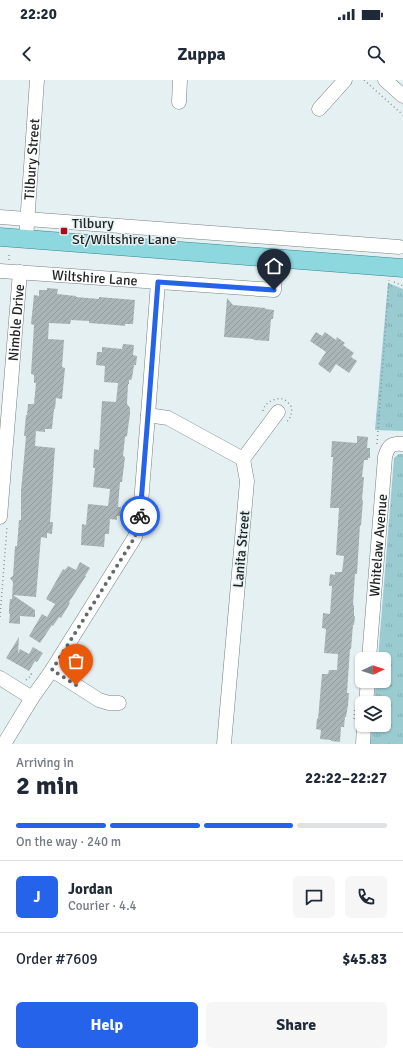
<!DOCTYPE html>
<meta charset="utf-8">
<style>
body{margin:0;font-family:Signika,sans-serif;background:#f6f6f7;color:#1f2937;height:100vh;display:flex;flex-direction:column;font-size:15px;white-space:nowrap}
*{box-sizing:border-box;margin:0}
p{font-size:13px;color:#747a83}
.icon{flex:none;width:22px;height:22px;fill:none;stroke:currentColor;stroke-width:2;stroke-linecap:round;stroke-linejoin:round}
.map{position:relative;height:664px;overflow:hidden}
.side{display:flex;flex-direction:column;background:#fff;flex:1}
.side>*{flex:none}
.needle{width:26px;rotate:86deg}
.fabs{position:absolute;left:355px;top:572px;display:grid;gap:8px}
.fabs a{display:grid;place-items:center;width:36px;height:36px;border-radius:6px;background:#fff;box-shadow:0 1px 3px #0004;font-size:20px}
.pin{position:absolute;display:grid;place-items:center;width:34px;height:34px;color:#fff;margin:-41px -17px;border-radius:50% 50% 50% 0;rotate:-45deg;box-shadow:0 0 4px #0007}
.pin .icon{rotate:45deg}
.courier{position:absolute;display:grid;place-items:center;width:40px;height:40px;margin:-20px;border:3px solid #2563eb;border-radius:50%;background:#fff;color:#222;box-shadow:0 1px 5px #0007}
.head em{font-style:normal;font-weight:700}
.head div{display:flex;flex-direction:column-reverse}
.head{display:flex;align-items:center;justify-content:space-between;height:68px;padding:0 16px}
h1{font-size:26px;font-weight:700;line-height:30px}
.bar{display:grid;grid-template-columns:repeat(4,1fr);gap:6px 4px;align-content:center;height:48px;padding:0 16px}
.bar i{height:5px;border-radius:3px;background:#e0e1e3}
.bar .selected{background:#2563eb}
.bar p{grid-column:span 4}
.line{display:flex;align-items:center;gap:10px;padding:0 16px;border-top:1px solid #e0e1e3}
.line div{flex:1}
.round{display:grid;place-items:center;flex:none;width:42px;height:42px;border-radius:6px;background:#f6f6f7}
.cta{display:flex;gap:8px;margin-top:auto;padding:8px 16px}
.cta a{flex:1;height:46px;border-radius:6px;background:#2563eb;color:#fff;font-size:16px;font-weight:700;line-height:46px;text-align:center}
.cta a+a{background:#f6f6f7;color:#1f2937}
.status{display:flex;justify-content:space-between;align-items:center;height:28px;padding:0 20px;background:#fff;direction:ltr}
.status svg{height:11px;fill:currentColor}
header{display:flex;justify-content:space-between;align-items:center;height:52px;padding:0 16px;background:#fff;font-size:18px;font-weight:700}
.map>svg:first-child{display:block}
</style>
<div class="status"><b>22:20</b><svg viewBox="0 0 49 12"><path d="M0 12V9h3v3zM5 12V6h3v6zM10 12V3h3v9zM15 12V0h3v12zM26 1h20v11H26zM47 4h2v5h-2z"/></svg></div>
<header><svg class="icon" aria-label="back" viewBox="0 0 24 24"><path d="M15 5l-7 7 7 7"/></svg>Zuppa<svg class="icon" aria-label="search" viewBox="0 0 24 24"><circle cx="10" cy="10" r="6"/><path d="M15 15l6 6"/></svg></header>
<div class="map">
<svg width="403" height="664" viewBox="0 0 403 664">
<defs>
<pattern id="grass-tufts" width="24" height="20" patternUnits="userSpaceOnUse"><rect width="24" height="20" fill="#99cbd1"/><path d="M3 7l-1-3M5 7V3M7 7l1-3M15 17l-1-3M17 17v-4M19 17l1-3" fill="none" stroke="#83aeb3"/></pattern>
<pattern id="building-hatch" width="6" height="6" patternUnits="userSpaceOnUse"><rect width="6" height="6" fill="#aab5b7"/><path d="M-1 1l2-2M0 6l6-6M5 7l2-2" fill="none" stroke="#929b9d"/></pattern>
</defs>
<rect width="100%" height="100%" fill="#e4f0f2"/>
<!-- grass -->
<path fill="url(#grass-tufts)" d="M388 203 403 209V351L375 350Z
M399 374H403V664H370L372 645H384V623H374L376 601H384V579H378L394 378Z"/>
<!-- building -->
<path fill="url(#building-hatch)" d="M47 208 58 209 57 214 76 216V217L99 219V217L135 220 133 244H125V246L116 245 89 243V241L71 240 70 244 49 243 48 259 64 260 62 287 65 288 62 319 56 318 55 329H54L52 349H45V352L36 351 35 366 55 368 50 442H53L52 454 47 453V458L41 457 36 517 13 515 35 530V537L20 536V544L9 543 10 534H9V529L10 519H12L13 502 10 498 13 496 15 466H17L19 440H21V411L26 356H24L26 335H27L28 324H34L36 303H34V295L31 294 34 245 31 244 34 215 39 216V210H47Z
M227 218 233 225 266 228 265 229 274 230 273 239H271L269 261 253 260 254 259 224 257Z
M316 252 322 256 325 252 336 260 337 257 345 263 343 265 354 273 351 277 357 281 349 293 336 284 330 293 318 284 326 272 310 261Z
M123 264 134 265 133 275 137 276 136 285H134L132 298 131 300H129V304H128L127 324 130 328V334L127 356 125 357 123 376 125 377 122 402H120L118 427H121L120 436H117V440L110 439 109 454H105L104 467 81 465 82 444 86 445 88 424 108 426 109 418 110 409 93 407 95 388H93L94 369 99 370 102 321 116 322 118 303 104 302 105 286 96 285 97 272H102V267L122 269Z
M357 356 368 357 367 368H370V378H368V380H364L362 397H364L362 420H363L361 446 360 445 357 494H355L353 525H354V536H355L354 545H353L351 569H350L347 613H349L348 625 346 637H345L344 647H341L340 662 331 661V660L320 659 321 650 316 649 317 638 318 639 322 594H328L329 590H337L338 574 324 573 326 549 322 548 323 533 330 534 332 506H329L330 494 335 495V492H342L344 476 336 475 339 428H330L333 377H331L332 361 357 363Z
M80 482 90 488 85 496H86L71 519 69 522 70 523 61 538 59 537 53 546 52 545 40 563 29 556 42 534 47 537 55 524 46 519 63 489 65 490 68 486 76 490Z
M19 557 18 573 20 569 29 574 33 567 43 573 37 582 35 581 29 591 6 578Z"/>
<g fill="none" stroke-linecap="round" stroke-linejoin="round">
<defs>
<g id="minor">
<path d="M385 0 403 16"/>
<path d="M179 22 180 0"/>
<path d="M319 29 345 0"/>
<path d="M0 137 399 167"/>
<path id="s1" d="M26 159 37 0"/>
<path id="s2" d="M0 191 274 210V199"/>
<path d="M148 335 168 338 243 379 247 401 224 664"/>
<path d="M243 379 278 332"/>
<path id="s3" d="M0 437 20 192"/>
<path id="s4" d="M369 579 385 377C388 366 391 363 403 364"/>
<path d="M52 590 99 620 109 623H119"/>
<path d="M0 598 32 618"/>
<path d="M366 623 368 601"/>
<path d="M4 664 32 618 52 590 135 457 140 436 148 335 158 202"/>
<path d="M363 664 364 645"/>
</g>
<path id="major" d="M0 157 403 188"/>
</defs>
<!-- minor casing -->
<use href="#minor" stroke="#768182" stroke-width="15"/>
<!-- major casing -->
<use href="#major" stroke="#35868f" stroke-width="19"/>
<!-- path -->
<path stroke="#8c9596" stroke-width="1.5" stroke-dasharray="1 3" stroke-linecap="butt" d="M364 0 403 35
M9 180V172
M394 202 403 206
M263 331C264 323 275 317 283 319 287 321 290 324 292 328 291 334 291 339 286 342
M377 364 389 200
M0 537 7 447
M357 595 358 585
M26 600 29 598 31 594 33 596
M354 639 355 627"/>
<!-- minor -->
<use href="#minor" stroke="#fff" stroke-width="14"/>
<!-- major -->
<use href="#major" stroke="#8dd7df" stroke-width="18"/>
</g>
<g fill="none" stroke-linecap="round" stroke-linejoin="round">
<!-- done -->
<path stroke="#636a6b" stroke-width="4" stroke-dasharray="0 7.2" d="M76 605 52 590 135 457 140 436"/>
<!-- route -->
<path stroke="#2563eb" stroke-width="5" d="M140 436 148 335 158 202 274 210"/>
</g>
<!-- markers -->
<rect fill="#a60e1d" stroke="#e4f0f2" stroke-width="1.5" x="60" y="147" width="8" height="8" rx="2"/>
<g text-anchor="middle" stroke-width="3" stroke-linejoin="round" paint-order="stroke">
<!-- street labels -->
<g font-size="14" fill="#1e2223" stroke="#e4f0f2">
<text dy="5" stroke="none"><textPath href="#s1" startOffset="80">Tilbury Street</textPath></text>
<text dy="5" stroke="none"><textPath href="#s2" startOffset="95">Wiltshire Lane</textPath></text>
<text dy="5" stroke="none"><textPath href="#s3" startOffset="195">Nimble Drive</textPath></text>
<text dy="5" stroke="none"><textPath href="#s4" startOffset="114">Whitelaw Avenue</textPath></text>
<text transform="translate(241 469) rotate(-85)" y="5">Lanita Street</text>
</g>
<!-- poi labels -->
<g font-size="14" fill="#1e2223" stroke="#e4f0f2" text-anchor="start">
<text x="72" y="148">Tilbury<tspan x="72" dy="16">St/Wiltshire Lane</tspan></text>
</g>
</g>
</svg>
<div class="fabs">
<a><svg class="needle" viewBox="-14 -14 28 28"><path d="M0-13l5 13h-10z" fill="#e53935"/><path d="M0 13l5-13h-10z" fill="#747a83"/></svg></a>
<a><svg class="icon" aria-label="layers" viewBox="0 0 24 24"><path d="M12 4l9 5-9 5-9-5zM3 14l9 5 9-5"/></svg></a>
</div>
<div class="pin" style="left:76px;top:605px;background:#ea580c"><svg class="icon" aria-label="bag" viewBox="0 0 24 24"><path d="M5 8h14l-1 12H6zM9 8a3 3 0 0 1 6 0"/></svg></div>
<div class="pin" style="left:274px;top:210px;background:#1f2937"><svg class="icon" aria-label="home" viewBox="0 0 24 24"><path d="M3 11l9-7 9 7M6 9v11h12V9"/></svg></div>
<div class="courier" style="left:140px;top:436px"><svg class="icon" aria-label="bike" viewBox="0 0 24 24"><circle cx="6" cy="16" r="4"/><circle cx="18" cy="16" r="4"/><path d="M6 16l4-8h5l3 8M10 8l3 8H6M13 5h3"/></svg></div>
</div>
<section class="side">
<div class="head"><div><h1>2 min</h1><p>Arriving in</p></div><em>22:22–22:27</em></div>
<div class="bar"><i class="selected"></i><i class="selected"></i><i class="selected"></i><i></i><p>On the way · 240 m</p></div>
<div class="line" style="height:72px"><b class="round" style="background:#2563eb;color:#fff">J</b><div><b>Jordan</b><p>Courier · 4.4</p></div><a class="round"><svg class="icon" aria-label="chat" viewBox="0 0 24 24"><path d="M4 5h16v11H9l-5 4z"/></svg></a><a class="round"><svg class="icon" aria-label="phone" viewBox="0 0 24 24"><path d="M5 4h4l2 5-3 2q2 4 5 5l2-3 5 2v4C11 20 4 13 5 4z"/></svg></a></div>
<div class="line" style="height:52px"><div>Order #7609</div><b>$45.83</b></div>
<div class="cta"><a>Help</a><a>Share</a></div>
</section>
